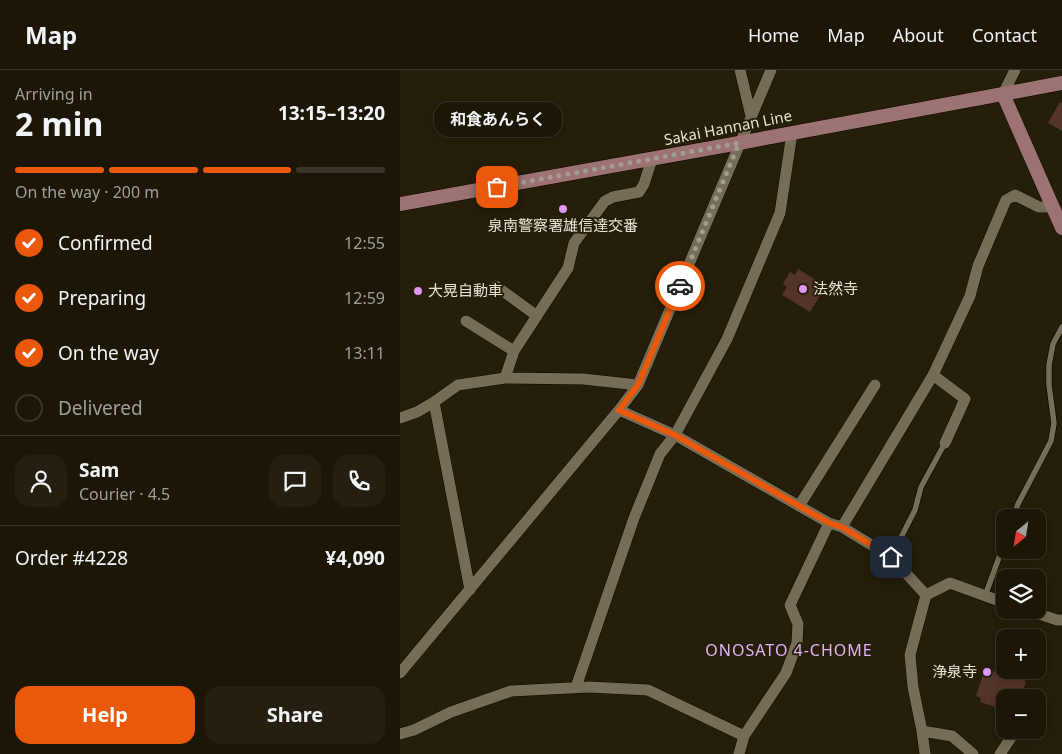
<!DOCTYPE html>
<meta charset="utf-8">
<style>
body{margin:0;font-family:"Noto Sans","Noto Sans JP",sans-serif;background:#251f11;color:#f1f3f6;height:100vh;display:flex;flex-direction:column;font-size:19px;white-space:nowrap}
*{box-sizing:border-box;margin:0}
p{font-size:16px;color:#a09f9b}
.icon{flex:none;width:28px;height:28px;fill:none;stroke:currentColor;stroke-width:2;stroke-linecap:round;stroke-linejoin:round}
.map{position:relative;flex:1;overflow:hidden}
.drawer{display:flex;flex-direction:column;background:#1c1607;width:400px}
.drawer>*{flex:none}
.needle{width:32px;rotate:210deg}
.tools{position:absolute;left:596px;top:439px;display:grid;gap:10px}
.tools a{display:grid;place-items:center;width:50px;height:50px;border-radius:10px;background:#1c1607;box-shadow:0 2px 8px #0003,0 0 0 1px #3a3528;font-size:25px}
.pin{position:absolute;display:grid;place-items:center;width:42px;height:42px;color:#fff;margin:-21px;border-radius:10px;box-shadow:0 2px 8px #0006}
.courier{position:absolute;display:grid;place-items:center;width:50px;height:50px;margin:-25px;border:4px solid #ea580c;border-radius:50%;background:#fff;color:#222;box-shadow:0 1px 6px #0007}
.bubble{position:absolute;height:35px;border-radius:15px;background:#1c1607;box-shadow:0 2px 8px #0003,0 0 0 1px #3a3528;font-size:16px;font-weight:700;line-height:35px;text-align:center}
.summary em{font-style:normal;font-weight:700}
.summary div{display:flex;flex-direction:column-reverse}
.summary{display:flex;align-items:center;justify-content:space-between;height:85px;padding:0 15px}
h1{font-size:32px;font-weight:700;line-height:38px}
.bar{display:grid;grid-template-columns:repeat(4,1fr);gap:8px 5px;align-content:center;height:60px;padding:0 15px}
.bar i{height:6px;border-radius:4px;background:#3a3528}
.bar .active{background:#ea580c}
.bar p{grid-column:span 4}
.line{display:flex;align-items:center;gap:12px;padding:0 15px;border-top:1px solid #3a3528}
.line div{flex:1}
.round{display:grid;place-items:center;flex:none;width:52px;height:52px;border-radius:15px;background:#251f11}
ol{padding:0 15px;list-style:none}
li{display:flex;align-items:center;gap:15px;height:55px}
li p{margin-inline-start:auto}
li .icon{padding:5px;border-radius:50%;background:#ea580c;color:#fff;stroke-width:4}
li:last-child{color:#a09f9b}
li i{width:28px;height:28px;border:2px solid #3a3528;border-radius:50%}
.cta{display:flex;gap:10px;margin-top:auto;padding:10px 15px}
.cta a{flex:1;height:58px;border-radius:15px;background:#ea580c;color:#fff;font-size:20px;font-weight:700;line-height:58px;text-align:center}
.cta a+a{background:#251f11;color:#f1f3f6}
header{display:flex;align-items:center;gap:30px;box-sizing:border-box;height:70px;padding:0 25px;background:#1c1607;border-bottom:1px solid #3a3528}
header strong{font-size:24px}
nav{display:flex;gap:28px;margin-inline-start:auto;font-size:18px}
main{display:flex;flex:1;min-height:0}
.map>svg:first-child{display:block}
</style>
<header>
<strong>Map</strong>
<nav><a>Home</a><a>Map</a><a>About</a><a>Contact</a></nav>
</header>
<main>
<section class="drawer">
<div class="summary"><div><h1>2 min</h1><p>Arriving in</p></div><em>13:15–13:20</em></div>
<div class="bar"><i class="active"></i><i class="active"></i><i class="active"></i><i></i><p>On the way · 200 m</p></div>
<ol>
<li><svg class="icon" aria-label="check" viewBox="0 0 24 24"><path d="M5 12l5 5 9-10"/></svg>Confirmed<p>12:55</p></li>
<li><svg class="icon" aria-label="check" viewBox="0 0 24 24"><path d="M5 12l5 5 9-10"/></svg>Preparing<p>12:59</p></li>
<li><svg class="icon" aria-label="check" viewBox="0 0 24 24"><path d="M5 12l5 5 9-10"/></svg>On the way<p>13:11</p></li>
<li><i></i>Delivered</li>
</ol>
<div class="line" style="height:90px"><a class="round"><svg class="icon" aria-label="person" viewBox="0 0 24 24"><circle cx="12" cy="8" r="4"/><path d="M4 21q1-7 8-7t8 7"/></svg></a><div><b>Sam</b><p>Courier · 4.5</p></div><a class="round"><svg class="icon" aria-label="chat" viewBox="0 0 24 24"><path d="M4 5h16v11H9l-5 4z"/></svg></a><a class="round"><svg class="icon" aria-label="phone" viewBox="0 0 24 24"><path d="M5 4h4l2 5-3 2q2 4 5 5l2-3 5 2v4C11 20 4 13 5 4z"/></svg></a></div>
<div class="line" style="height:65px"><div>Order #4228</div><b>¥4,090</b></div>
<div class="cta"><a>Help</a><a>Share</a></div>
</section>
<div class="map">
<svg width="662" height="684" viewBox="0 0 662 684">
<rect width="100%" height="100%" fill="#251e09"/>
<!-- building -->
<path fill="#523428" d="M660 32 662 33V61L648 53Z
M398 199 426 216 410 242 382 225 387 217 383 214 390 202 395 205Z
M590 600 626 611 621 628H605V640L580 632 581 628 576 626 583 604 588 606Z"/>
<g fill="none" stroke-linecap="round" stroke-linejoin="round">
<defs>
<path id="service" d="M613 448 618 434 651 371 654 353 649 315V295L653 274 662 257
M491 487 515 440 521 417 545 373
M585 526 605 471"/>
<path id="minor" d="M340 0 351 46
M603 24 615 0
M96 216 137 246
M66 251 114 281
M105 308 114 281 168 198 174 173 205 131 213 127 239 122 244 114 252 89
M34 332 70 520
M219 340 275 365 429 453 442 457 491 487 526 525
M0 348 17 342 34 332 58 315 105 308 183 309 238 315
M545 373 565 329 533 305 570 226 578 196 606 130 615 125 639 137H652
M399 436 475 315
M442 457 533 305
M627 540 657 550H662
M0 603 219 340 238 315 371 0
M176 617 234 448 260 384 275 365 327 269 380 143 392 63
M522 661 552 666 573 684
M0 664 14 660 51 642 111 621 189 617 248 620 344 666 339 684
M344 666 386 603 397 573 398 554 390 535 429 453
M525 684 522 661 513 617 510 585 526 525 550 513 605 533
M600 684 616 660"/>
<path id="secondary" d="M603 24 662 158
M0 134 339 73 662 13"/>
</defs>
<!-- service casing -->
<use href="#service" stroke="#0e0800" stroke-width="7"/>
<!-- minor casing -->
<use href="#minor" stroke="#0e0800" stroke-width="12"/>
<!-- secondary casing -->
<use href="#secondary" stroke="#0e0800" stroke-width="15"/>
<!-- service -->
<use href="#service" stroke="#756d56" stroke-width="5.5"/>
<!-- minor -->
<use href="#minor" stroke="#756d56" stroke-width="11"/>
<!-- secondary -->
<use href="#secondary" stroke="#9d7272" stroke-width="14"/>
</g>
<g fill="none" stroke-linecap="round" stroke-linejoin="round">
<!-- done -->
<path stroke="#a29d8e" stroke-width="5" stroke-dasharray="0 9" d="M97 117 339 73 280 216"/>
<!-- route -->
<path stroke="#ea580c" stroke-width="6" d="M280 216 238 315 219 340 275 365 429 453 442 457 491 487"/>
</g>
<!-- markers -->
<g fill="#dc99f4" stroke="#251e09" stroke-width="2">
<circle cx="163" cy="139" r="5"/>
<circle cx="403" cy="219" r="5"/>
<circle cx="18" cy="221" r="5"/>
<circle cx="587" cy="602" r="5"/>
</g>
<g text-anchor="middle" stroke-width="4" stroke-linejoin="round" paint-order="stroke">
<!-- street labels -->
<g font-size="15" fill="#e6e2d5" stroke="#251e09">
<text transform="translate(328 58) rotate(-11)" y="5">Sakai Hannan Line</text>
</g>
<!-- poi labels -->
<g font-size="15" fill="#e6e2d5" stroke="#251e09" text-anchor="start">
<text x="163" y="161" text-anchor="middle">泉南警察署雄信達交番</text>
<text x="413" y="224">法然寺</text>
<text x="28" y="226">大晃自動車</text>
<text x="577" y="607" text-anchor="end">浄泉寺</text>
</g>
<!-- neighbourhood labels -->
<g font-size="16" letter-spacing="1" fill="#e3b4f4" stroke="#251e09">
<text x="389" y="586">ONOSATO 4-CHOME</text>
</g>
</g>
</svg>
<div class="tools">
<a><svg class="needle" viewBox="-14 -14 28 28"><path d="M0-13l5 13h-10z" fill="#e53935"/><path d="M0 13l5-13h-10z" fill="#a09f9b"/></svg></a>
<a><svg class="icon" aria-label="layers" viewBox="0 0 24 24"><path d="M12 4l9 5-9 5-9-5zM3 14l9 5 9-5"/></svg></a>
<a>+</a>
<a>−</a>
</div>
<div class="pin" style="left:97px;top:117px;background:#ea580c"><svg class="icon" aria-label="bag" viewBox="0 0 24 24"><path d="M5 8h14l-1 12H6zM9 8a3 3 0 0 1 6 0"/></svg></div>
<div class="pin" style="left:491px;top:487px;background:#1f2937"><svg class="icon" aria-label="home" viewBox="0 0 24 24"><path d="M3 11l9-7 9 7M6 9v11h12V9"/></svg></div>
<div class="courier" style="left:280px;top:216px"><svg class="icon" aria-label="car" viewBox="0 0 24 24"><path d="M5 17H2v-5l4-1 3-4h7l3 4 3 1v5h-3M9 17h6M6 11h13"/><circle cx="7" cy="17" r="2"/><circle cx="17" cy="17" r="2"/></svg></div>
<div class="bubble" style="left:34px;top:32px;width:128px">和食あんらく</div>
</div>
</main>
